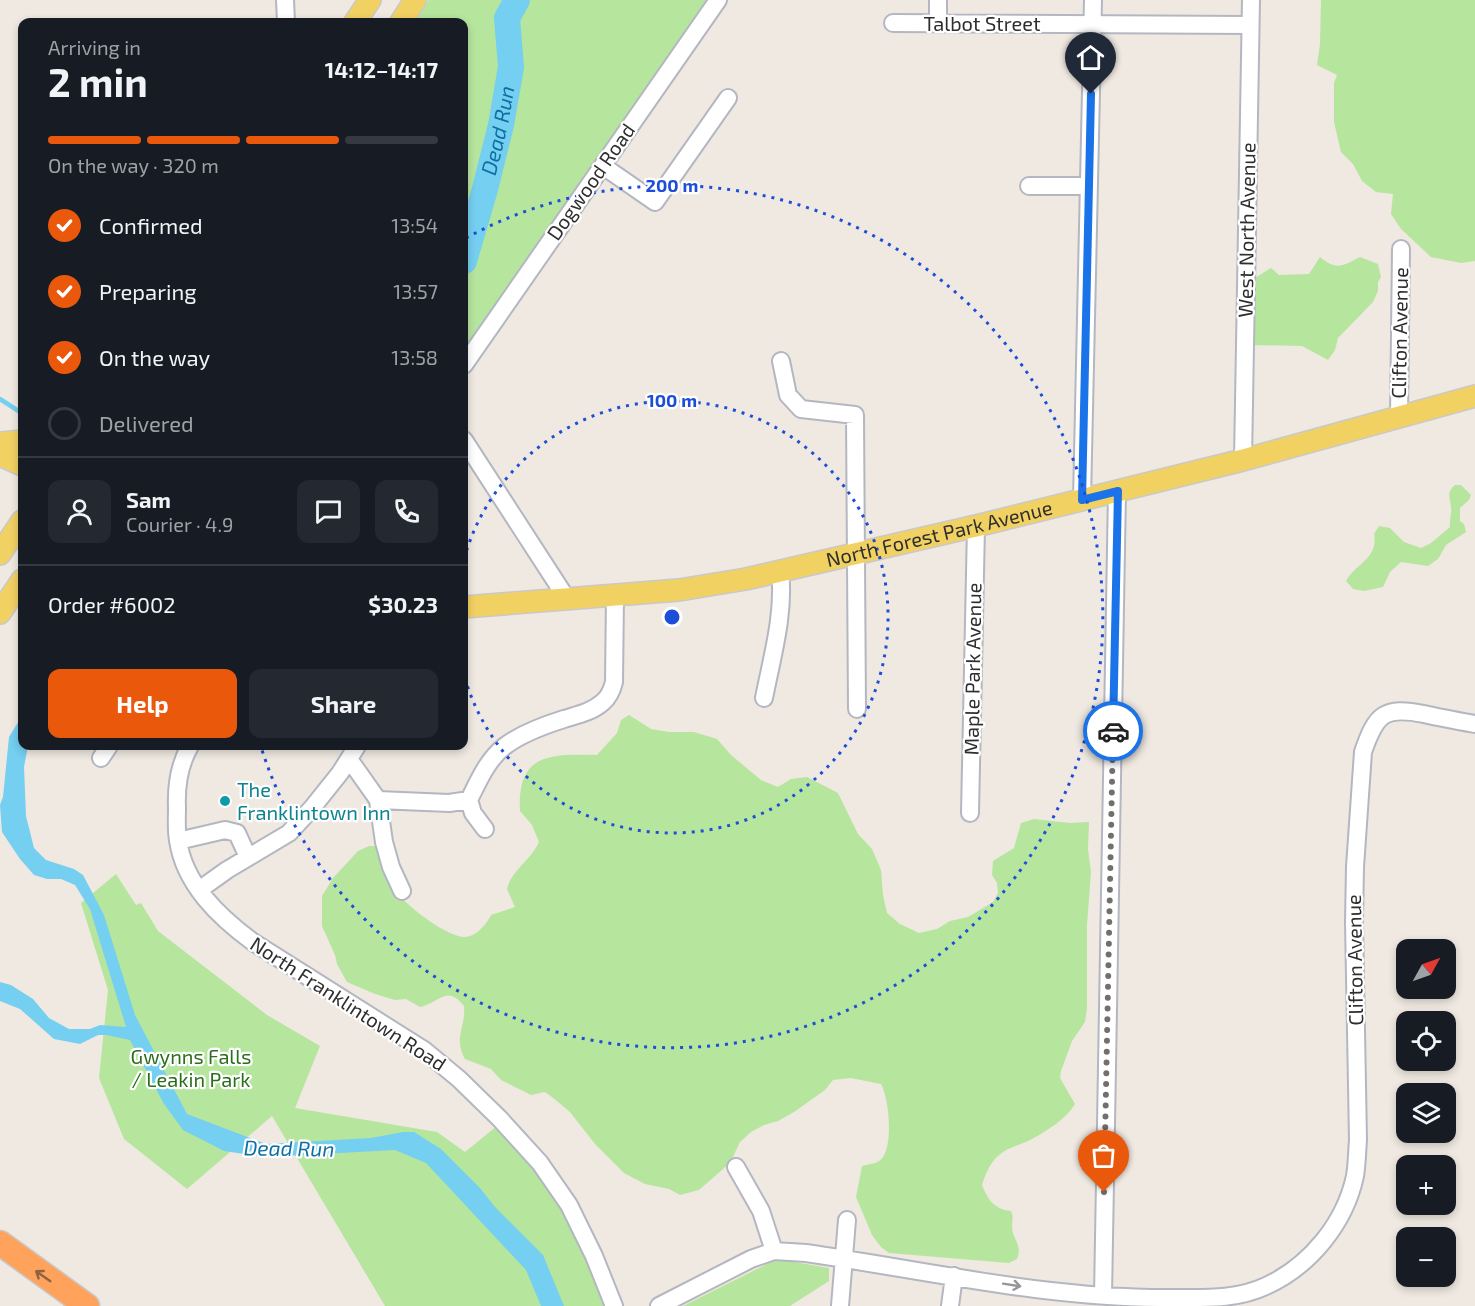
<!DOCTYPE html>
<meta charset="utf-8">
<style>
body{margin:0;font-family:"Exo 2",sans-serif;background:#242831;color:#f1f3f6;height:100vh;display:flex;flex-direction:column;font-size:22px;white-space:nowrap}
*{box-sizing:border-box;margin:0}
p{font-size:20px;color:#9ea1a6}
.icon{flex:none;width:33px;height:33px;fill:none;stroke:currentColor;stroke-width:2;stroke-linecap:round;stroke-linejoin:round}
.map{position:relative;flex:1;overflow:hidden}
.sheet{position:absolute;left:18px;top:18px;width:450px;height:732px;display:flex;flex-direction:column;background:#171b24;border-radius:12px;box-shadow:0 3px 9px #0003}
.sheet>*{flex:none}
.needle{width:39px;rotate:50deg}
.buttons{position:absolute;left:1396px;top:939px;display:grid;gap:12px}
.buttons a{display:grid;place-items:center;width:60px;height:60px;border-radius:12px;background:#171b24;box-shadow:0 3px 9px #0003;font-size:30px}
.pin{position:absolute;display:grid;place-items:center;width:51px;height:51px;color:#fff;margin:-62px -26px;border-radius:50% 50% 50% 0;rotate:-45deg;box-shadow:0 0 6px #0007}
.pin .icon{rotate:45deg}
.courier{position:absolute;display:grid;place-items:center;width:60px;height:60px;margin:-30px;border:4px solid #1a73e8;border-radius:50%;background:#fff;color:#222;box-shadow:0 2px 8px #0007}
.head em{font-style:normal;font-weight:700}
.head div{display:flex;flex-direction:column-reverse}
.head{display:flex;align-items:center;justify-content:space-between;height:102px;padding:0 30px}
h1{font-size:39px;font-weight:700;line-height:45px}
.bar{display:grid;grid-template-columns:repeat(4,1fr);gap:9px 6px;align-content:center;height:72px;padding:0 30px}
.bar i{height:8px;border-radius:4px;background:#363941}
.bar .current{background:#ea580c}
.bar p{grid-column:span 4}
.line{display:flex;align-items:center;gap:15px;padding:0 30px;border-top:2px solid #363941}
.line div{flex:1}
.round{display:grid;place-items:center;flex:none;width:63px;height:63px;border-radius:12px;background:#242831}
ol{padding:0 30px;list-style:none}
li{display:flex;align-items:center;gap:18px;height:66px}
li p{margin-inline-start:auto}
li .icon{padding:6px;border-radius:50%;background:#ea580c;color:#fff;stroke-width:4}
li:last-child{color:#9ea1a6}
li i{width:33px;height:33px;border:3px solid #363941;border-radius:50%}
.action{display:flex;gap:12px;margin-top:auto;padding:12px 30px}
.action a{flex:1;height:69px;border-radius:12px;background:#ea580c;color:#fff;font-size:24px;font-weight:700;line-height:69px;text-align:center}
.action a+a{background:#242831;color:#f1f3f6}
.map>svg:first-child{display:block}
</style>
<div class="map">
<svg width="1475" height="1306" viewBox="0 0 1475 1306">
<rect width="100%" height="100%" fill="#efe9e1"/>
<!-- green -->
<path fill="#b6e59e" d="M428 0H710L464 353V22H415Z
M1321 0H1475V261L1461 263 1431 257 1401 229 1391 214 1393 194 1376 192 1362 181 1353 164 1341 152 1334 122V83L1337 75 1317 65 1320 44Z
M1320 257C1337 271 1342 266 1360 257L1378 264 1381 277 1378 282V291L1373 302 1338 338 1335 350 1328 360 1302 346 1252 345 1253 279 1271 268 1279 275 1309 274Z
M1455 485H1461L1471 495 1469 500 1460 508V521L1464 524 1466 532 1446 545 1438 559 1428 566 1401 562 1390 572 1383 587 1364 591 1353 589 1346 581C1355 564 1379 558 1374 534L1379 526 1390 528 1404 542 1421 548 1431 543 1450 527C1449 520 1452 514 1451 507 1450 497 1446 493 1455 485Z
M629 715 651 729 669 732H694L717 739 731 755 761 780 778 787 791 779 807 777 838 793 858 834 872 849 881 870 883 895 887 913 900 924 919 933 937 929 950 921 968 917 993 902 998 893 997 883 992 875 993 861 1014 848 1021 823 1034 819 1070 823 1089 822 1088 849 1091 872 1087 925V1008L1085 1022 1072 1041 1061 1071 1060 1078 1075 1104C1066 1119 1047 1131 1032 1139 1021 1145 1007 1147 998 1156 990 1163 985 1175 982 1185 988 1200 994 1209 1011 1211 1014 1218 1012 1219 1012 1226 1012 1240 1023 1244 1017 1259L1009 1263 889 1253 881 1247 872 1235 856 1197 862 1166C869 1164 879 1164 883 1157 893 1143 889 1098 881 1084L851 1078 833 1080 825 1090 794 1112 778 1121 764 1125 751 1132 740 1142 730 1163 699 1190 680 1195 669 1189 645 1184 624 1173 595 1144 570 1112 552 1097 545 1092 531 1095 501 1080 491 1069 465 1059C453 1037 466 1028 464 1006 446 984 440 1003 420 1007L406 999 395 1000 375 994 347 982 337 964 335 955 322 926V896L333 878 358 851 369 846H377C385 856 383 869 388 880 396 899 444 936 464 937 476 937 486 925 491 915L515 907 507 889C511 871 531 860 539 842L532 825 520 811C517 753 550 754 597 755L617 733 621 720Z
M116 874 136 905 141 903 158 931 267 1015 320 1046 295 1108 437 1132 465 1152 497 1126C520 1149 541 1175 559 1201 580 1233 593 1271 606 1306H385L272 1116 187 1189 124 1139 99 1078 108 990 81 903Z
M777 1259 829 1268V1281L790 1306H683Z"/>
<!-- water -->
<path fill="#75cff0" d="M22 716V746H28L24 767 26 816 34 848 46 860 74 869 83 875 104 915 135 1015 187 1114 266 1144 371 1138 403 1132H414L441 1149 480 1188 495 1207 543 1255 564 1306H541L526 1270 426 1163 395 1150 265 1157 224 1151 183 1130 164 1104 130 1040 106 1035H98L80 1044 54 1039 20 1009 0 1001V982L11 985 33 999 49 1018 69 1029H90L100 1025 126 1027 90 909 75 885 61 879H47L34 875 20 859 2 832 0 805 3 797 9 737Z"/>
<g fill="none" stroke-linecap="round" stroke-linejoin="round">
<!-- stream -->
<path stroke="#75cff0" stroke-width="4.5" d="M0 399 20 412"/>
<!-- river -->
<path stroke="#75cff0" stroke-width="26" id="s1" d="M464 261 485 189 501 125 511 67 507 18 517 0"/>
<defs>
<path id="minor" d="M285 0 286 22
M893 23 1250 25
M938 24V0
M603 166 655 202 728 98
M1029 186H1089
M781 361 788 395 801 409 855 415 857 709
M464 365 718 0
M1399 417 1401 249
M464 440 567 599
M1243 460 1251 0
M1082 500 1093 0
M764 698C772 657 785 613 780 571
M190 746C179 765 176 786 177 808 177 818 176 830 178 840 184 884 219 917 253 942L424 1050 459 1079 500 1119 540 1163 569 1205 594 1256 614 1306
M101 758 109 746
M349 759 378 800 384 842 391 867 402 891
M378 800 449 803 469 800
M970 813 976 526
M485 829 473 813 469 800C479 780 487 760 505 746 522 733 545 725 564 719 577 715 592 712 603 702 609 697 612 690 614 682L615 595
M178 841 225 830 237 833 248 857
M199 890 227 870 289 833 312 808 340 773 357 746
M736 1167 761 1211 774 1251
M1103 1296 1117 491
M659 1306 751 1259 774 1251 806 1253C928 1271 1049 1299 1172 1298 1205 1298 1236 1300 1266 1286 1310 1266 1345 1223 1355 1176 1357 1164 1357 1151 1358 1140L1354 922 1355 867 1363 752C1376 714 1384 706 1424 714 1441 718 1458 721 1475 724
M840 1306 847 1220
M950 1306 954 1276"/>
<g id="major">
<path d="M355 22 370 0"/>
<path d="M401 22 415 0"/>
<path d="M0 443 22 441"/>
<path d="M0 455 22 465"/>
<path d="M0 554 22 521"/>
<path id="s2" d="M464 607 679 590 746 579 976 526 1243 460 1475 396"/>
<path d="M0 613 22 580"/>
</g>
<path id="highway" d="M0 1243 87 1306"/>
</defs>
<!-- minor casing -->
<use href="#minor" stroke="#b4b7c1" stroke-width="20"/>
<!-- major casing -->
<use href="#major" stroke="#c9c9c9" stroke-width="24"/>
<!-- highway casing -->
<use href="#highway" stroke="#c9c9c9" stroke-width="27"/>
<!-- minor -->
<use href="#minor" stroke="#fff" stroke-width="16"/>
<!-- major -->
<use href="#major" stroke="#f2d163" stroke-width="21"/>
<!-- highway -->
<use href="#highway" stroke="#ffa35c" stroke-width="24"/>
</g>
<!-- one-way arrows -->
<defs><path id="oneway-shaft" d="M-6 0H5M1.5-3L5.5 0L1.5 3" fill="none" stroke-width="1.6" stroke-linecap="round" stroke-linejoin="round" transform="scale(1.5)"/></defs>
<use stroke="#8c6343" href="#oneway-shaft" transform="translate(43 1276) rotate(-145)"/>
<use stroke="#969696" href="#oneway-shaft" transform="translate(1012 1285) rotate(9)"/>
<g fill="none" stroke-linecap="round" stroke-linejoin="round">
<!-- done -->
<path stroke="#726f6d" stroke-width="6" stroke-dasharray="0 10.8" d="M1104 1192 1113 731"/>
<!-- route -->
<path stroke="#1a73e8" stroke-width="8" d="M1091 94 1082 500 1118 491 1113 731"/>
</g>
<!-- distance rings -->
<g fill="none" stroke="#1d4ed8" stroke-width="3" stroke-dasharray="3 6">
<path d="M464 559A216 216 0 1 1 464 675"/>
<path d="M466 238A431 431 0 1 1 261 747"/>
</g>
<!-- markers -->
<circle fill="#0f9aa8" stroke="#fff" stroke-width="2" cx="225" cy="801" r="6"/>
<g text-anchor="middle" stroke-width="4.5" stroke-linejoin="round" paint-order="stroke">
<!-- street labels -->
<g font-size="20" fill="#2e2e2e" stroke="#fff">
<text x="982" y="31">Talbot Street</text>
<text transform="translate(591 182) rotate(-55)" y="7">Dogwood Road</text>
<text transform="translate(1247 230) rotate(-89)" y="7">West North Avenue</text>
<text transform="translate(1400 333) rotate(-89)" y="7">Clifton Avenue</text>
<text dy="7" stroke="none"><textPath href="#s2" startOffset="482">North Forest Park Avenue</textPath></text>
<text transform="translate(973 669) rotate(-89)" y="7">Maple Park Avenue</text>
<text transform="translate(1355 960) rotate(-91)" y="7">Clifton Avenue</text>
<text transform="translate(348 1004) rotate(33)" y="7">North Franklintown Road</text>
</g>
<!-- culture labels -->
<g font-size="20" fill="#0d838f" stroke="#fff" text-anchor="start">
<text x="237" y="797">The<tspan x="237" dy="23">Franklintown Inn</tspan></text>
</g>
<!-- park labels -->
<g font-size="20" fill="#2c6e1b" stroke="#fff">
<text x="191" y="1064">Gwynns Falls<tspan x="191" dy="23">/ Leakin Park</tspan></text>
</g>
<!-- water labels -->
<g font-size="21" font-style="italic" fill="#0d6fa3" stroke="#fff">
<text dy="7" stroke="none"><textPath href="#s1" startOffset="135">Dead Run</textPath></text>
<text transform="translate(289 1149) rotate(1)" y="7">Dead Run</text>
</g>
</g>
<circle cx="672" cy="617" r="9" fill="#1d4ed8" stroke="#fff" stroke-width="3"/>
<g font-size="18" text-anchor="middle" font-weight="bold" fill="#1d4ed8" stroke="#fff" stroke-width="4.5" stroke-linejoin="round" paint-order="stroke">
<text x="672" y="192">200 m</text>
<text x="672" y="407">100 m</text>
</g>
</svg>
<div class="buttons">
<a><svg class="needle" viewBox="-14 -14 28 28"><path d="M0-13l5 13h-10z" fill="#e53935"/><path d="M0 13l5-13h-10z" fill="#9ea1a6"/></svg></a>
<a><svg class="icon" aria-label="locate" viewBox="0 0 24 24"><circle cx="12" cy="12" r="6"/><path d="M12 2v4M12 18v4M2 12h4M18 12h4"/></svg></a>
<a><svg class="icon" aria-label="layers" viewBox="0 0 24 24"><path d="M12 4l9 5-9 5-9-5zM3 14l9 5 9-5"/></svg></a>
<a>+</a>
<a>−</a>
</div>
<div class="pin" style="left:1104px;top:1192px;background:#ea580c"><svg class="icon" aria-label="bag" viewBox="0 0 24 24"><path d="M5 8h14l-1 12H6zM9 8a3 3 0 0 1 6 0"/></svg></div>
<div class="pin" style="left:1091px;top:94px;background:#1f2937"><svg class="icon" aria-label="home" viewBox="0 0 24 24"><path d="M3 11l9-7 9 7M6 9v11h12V9"/></svg></div>
<div class="courier" style="left:1113px;top:731px"><svg class="icon" aria-label="car" viewBox="0 0 24 24"><path d="M5 17H2v-5l4-1 3-4h7l3 4 3 1v5h-3M9 17h6M6 11h13"/><circle cx="7" cy="17" r="2"/><circle cx="17" cy="17" r="2"/></svg></div>
<section class="sheet">
<div class="head"><div><h1>2 min</h1><p>Arriving in</p></div><em>14:12–14:17</em></div>
<div class="bar"><i class="current"></i><i class="current"></i><i class="current"></i><i></i><p>On the way · 320 m</p></div>
<ol>
<li><svg class="icon" aria-label="check" viewBox="0 0 24 24"><path d="M5 12l5 5 9-10"/></svg>Confirmed<p>13:54</p></li>
<li><svg class="icon" aria-label="check" viewBox="0 0 24 24"><path d="M5 12l5 5 9-10"/></svg>Preparing<p>13:57</p></li>
<li><svg class="icon" aria-label="check" viewBox="0 0 24 24"><path d="M5 12l5 5 9-10"/></svg>On the way<p>13:58</p></li>
<li><i></i>Delivered</li>
</ol>
<div class="line" style="height:108px"><a class="round"><svg class="icon" aria-label="person" viewBox="0 0 24 24"><circle cx="12" cy="8" r="4"/><path d="M4 21q1-7 8-7t8 7"/></svg></a><div><b>Sam</b><p>Courier · 4.9</p></div><a class="round"><svg class="icon" aria-label="chat" viewBox="0 0 24 24"><path d="M4 5h16v11H9l-5 4z"/></svg></a><a class="round"><svg class="icon" aria-label="phone" viewBox="0 0 24 24"><path d="M5 4h4l2 5-3 2q2 4 5 5l2-3 5 2v4C11 20 4 13 5 4z"/></svg></a></div>
<div class="line" style="height:78px"><div>Order #6002</div><b>$30.23</b></div>
<div class="action"><a>Help</a><a>Share</a></div>
</section>
</div>
